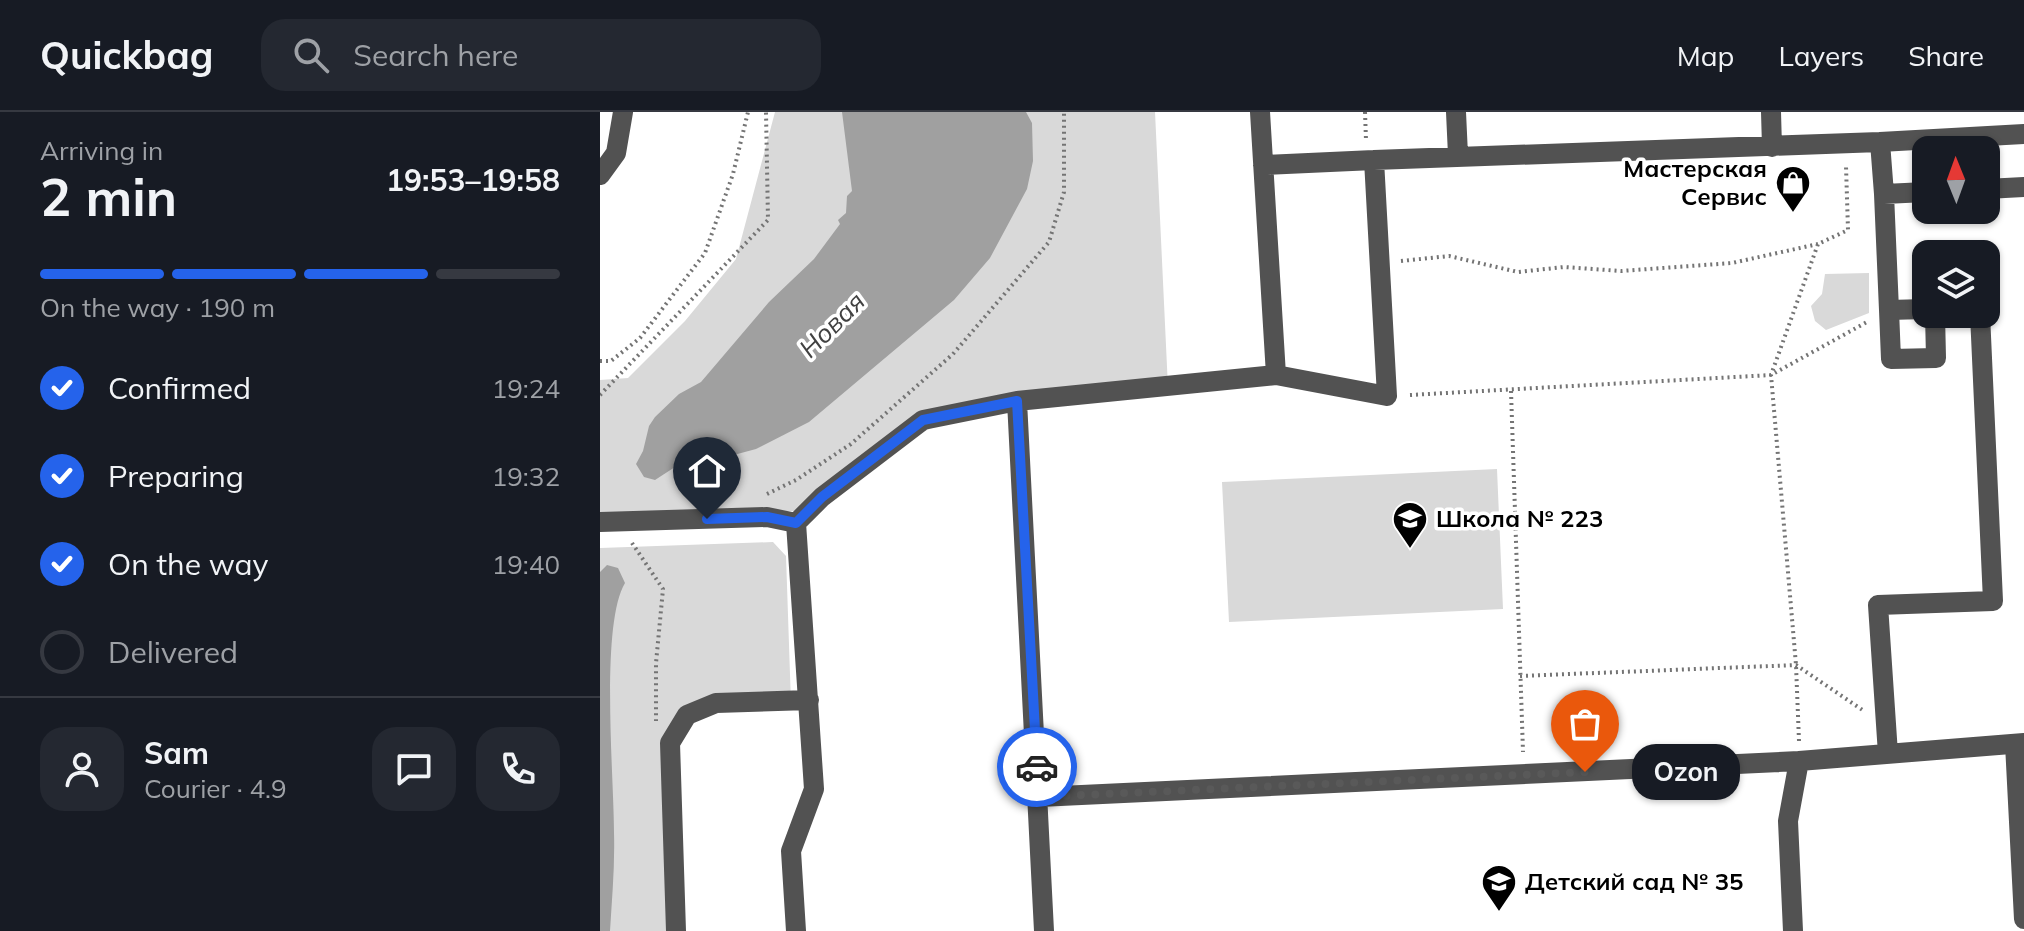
<!DOCTYPE html>
<meta charset="utf-8">
<style>
body{margin:0;font-family:Mulish,sans-serif;background:#242831;color:#f1f3f6;height:100vh;display:flex;flex-direction:column;font-size:30px;white-space:nowrap}
*{box-sizing:border-box;margin:0}
p{font-size:26px;color:#9ea1a6}
.icon{flex:none;width:44px;height:44px;fill:none;stroke:currentColor;stroke-width:2;stroke-linecap:round;stroke-linejoin:round}
.map{position:relative;flex:1;overflow:hidden}
.panel{display:flex;flex-direction:column;background:#171b24;width:600px}
.panel>*{flex:none}
.needle{width:52px;rotate:359deg}
.controls{position:absolute;left:1312px;top:24px;display:grid;gap:16px}
.controls a{display:grid;place-items:center;width:88px;height:88px;border-radius:16px;background:#171b24;box-shadow:0 2px 6px #0004;font-size:40px}
.pin{position:absolute;display:grid;place-items:center;width:68px;height:68px;color:#fff;margin:-82px -34px;border-radius:50% 50% 50% 0;rotate:-45deg;box-shadow:0 0 8px #0007}
.pin .icon{rotate:45deg}
.courier{position:absolute;display:grid;place-items:center;width:80px;height:80px;margin:-40px;border:6px solid #2563eb;border-radius:50%;background:#fff;color:#222;box-shadow:0 2px 10px #0007}
.bubble{position:absolute;height:56px;border-radius:24px;background:#171b24;box-shadow:0 2px 6px #0004;font-size:26px;font-weight:700;line-height:56px;text-align:center}
.overview em{font-style:normal;font-weight:700}
.overview div{display:flex;flex-direction:column-reverse}
.overview{display:flex;align-items:center;justify-content:space-between;height:136px;padding:0 40px}
h1{font-size:52px;font-weight:700;line-height:60px}
.bar{display:grid;grid-template-columns:repeat(4,1fr);gap:12px 8px;align-content:center;height:96px;padding:0 40px}
.bar i{height:10px;border-radius:6px;background:#363941}
.bar .active{background:#2563eb}
.bar p{grid-column:span 4}
.line{display:flex;align-items:center;gap:20px;padding:0 40px;border-top:2px solid #363941}
.line div{flex:1}
.round{display:grid;place-items:center;flex:none;width:84px;height:84px;border-radius:24px;background:#242831}
ol{padding:0 40px;list-style:none}
li{display:flex;align-items:center;gap:24px;height:88px}
li p{margin-inline-start:auto}
li .icon{padding:8px;border-radius:50%;background:#2563eb;color:#fff;stroke-width:4}
li:last-child{color:#9ea1a6}
li i{width:44px;height:44px;border:4px solid #363941;border-radius:50%}
header{display:flex;align-items:center;gap:48px;box-sizing:border-box;height:112px;padding:0 40px;background:#171b24;border-bottom:2px solid #363941}
header strong{font-size:38px}
nav{display:flex;gap:44px;margin-inline-start:auto;font-size:28px}
.search{width:560px;height:72px;background:#242831;display:flex;align-items:center;gap:20px;box-sizing:border-box;padding:0 28px;border-radius:24px;color:#9ea1a6;font-size:30px}
main{display:flex;flex:1;min-height:0}
.map>svg:first-child{display:block}
</style>
<header>
<strong>Quickbag</strong>
<div class="search"><svg class="icon" aria-label="search" viewBox="0 0 24 24"><circle cx="10" cy="10" r="6"/><path d="M15 15l6 6"/></svg>Search here</div>
<nav><a>Map</a><a>Layers</a><a>Share</a></nav>
</header>
<main>
<section class="panel">
<div class="overview"><div><h1>2 min</h1><p>Arriving in</p></div><em>19:53–19:58</em></div>
<div class="bar"><i class="active"></i><i class="active"></i><i class="active"></i><i></i><p>On the way · 190 m</p></div>
<ol>
<li><svg class="icon" aria-label="check" viewBox="0 0 24 24"><path d="M5 12l5 5 9-10"/></svg>Confirmed<p>19:24</p></li>
<li><svg class="icon" aria-label="check" viewBox="0 0 24 24"><path d="M5 12l5 5 9-10"/></svg>Preparing<p>19:32</p></li>
<li><svg class="icon" aria-label="check" viewBox="0 0 24 24"><path d="M5 12l5 5 9-10"/></svg>On the way<p>19:40</p></li>
<li><i></i>Delivered</li>
</ol>
<div class="line" style="height:144px"><a class="round"><svg class="icon" aria-label="person" viewBox="0 0 24 24"><circle cx="12" cy="8" r="4"/><path d="M4 21q1-7 8-7t8 7"/></svg></a><div><b>Sam</b><p>Courier · 4.9</p></div><a class="round"><svg class="icon" aria-label="chat" viewBox="0 0 24 24"><path d="M4 5h16v11H9l-5 4z"/></svg></a><a class="round"><svg class="icon" aria-label="phone" viewBox="0 0 24 24"><path d="M5 4h4l2 5-3 2q2 4 5 5l2-3 5 2v4C11 20 4 13 5 4z"/></svg></a></div>
</section>
<div class="map">
<svg width="1424" height="819" viewBox="0 0 1424 819">
<rect width="100%" height="100%" fill="#fff"/>
<!-- green -->
<path fill="#d9d9d9" d="M175 0H555L568 276 377 298 322 320 196 399 0 409V268L28 266 85 209 136 147Z
M1269 161V201L1226 218 1215 209 1211 194 1222 182 1225 162Z
M897 357 903 497 629 510 622 370Z
M173 430 186 444 191 592 88 598 67 642 75 819H0V436Z"/>
<!-- water -->
<path fill="#a0a0a0" d="M242 0H426L432 11 433 49 427 77 390 146 354 188 209 310 156 337 104 351 75 355 55 368 44 365 36 352 43 339 49 314 55 305 79 282 101 270 169 190 214 147 240 112 238 108 246 101 247 84 252 79Z
M7 453 18 456 25 471C0 513 14 665 14 721 15 753 12 786 10 819H0V460Z"/>
<g fill="none" stroke-linecap="round" stroke-linejoin="round">
<!-- path -->
<path stroke="#747474" stroke-width="4" stroke-dasharray="2 4" stroke-linecap="butt" d="M765 0 766 28
M801 149 849 144 918 160 964 155 1021 159 1132 151 1218 132
M0 249H11L40 226 105 141 133 62 148 0
M911 279 923 640
M0 283 168 108 166 0
M810 283 1171 263 1267 210
M167 382 196 368 251 332 353 242 449 130 464 80V0
M32 431 63 477 56 551V609
M920 564 1196 553 1264 599
M1199 629 1196 553 1171 263 1218 132 1248 118 1246 54"/>
<!-- minor -->
<path stroke="#525252" stroke-width="20" d="M660 0 676 263
M856 0 858 43
M1171 0 1172 35
M1280 30 1424 22
M663 53 774 48
M0 63 16 41 23 0
M1386 77 1424 75
M1326 80 1284 82 1289 198 1326 197
M1289 198 1291 247 1336 246 1335 202
M0 410 167 405 196 411 214 677 191 739 196 819
M196 411 222 385 323 308 417 289
M1415 632 1424 807
M1288 642 1278 493 1393 489 1380 202
M439 685 1199 649
M76 819 70 631 87 603 116 591 209 588
M444 819 417 289 676 263 787 284 774 48 1280 30 1284 82
M1193 819 1188 709 1199 649 1424 631"/>
</g>
<g fill="none" stroke-linecap="round" stroke-linejoin="round">
<!-- done -->
<path stroke="#595959" stroke-width="8" stroke-dasharray="0 14.4" d="M437 655 439 685 985 660"/>
<!-- route -->
<path stroke="#2563eb" stroke-width="10" d="M107 407 167 405 196 411 222 385 323 308 417 289 437 655"/>
</g>
<!-- icons -->
<defs>
<symbol id="shop-pin" viewBox="-11 -11 22 30"><path d="M0 17L-7.5 6A9.5 9.5 0 1 1 7.5 6Z" fill="#000" stroke="#fff"/><path d="M-5-2.5h2.3a2.7 3.5 0 0 1 5.4 0H5L5.5 6h-11ZM-1.5-2.5h3a1.5 2.3 0 0 0-3 0Z" fill="#fff"/></symbol>
<symbol id="school-pin" viewBox="-11 -11 22 30"><path d="M0 17L-7.5 6A9.5 9.5 0 1 1 7.5 6Z" fill="#000" stroke="#fff"/><path d="M0-5L7-2L0 1L-7-2ZM-4 1L0 2.5L4 1V4Q0 6-4 4Z" fill="#fff"/></symbol>
</defs>
<g fill-rule="evenodd">
<use href="#shop-pin" x="1173" y="51" width="40" height="54"/>
<use href="#school-pin" x="790" y="387" width="40" height="54"/>
<use href="#school-pin" x="879" y="750" width="40" height="54"/>
</g>
<g text-anchor="middle" stroke-width="7" stroke-linejoin="round" paint-order="stroke">
<!-- poi labels -->
<g font-size="24" font-weight="bold" fill="#000" stroke="#fff" text-anchor="start">
<text x="1167" y="65" text-anchor="end">Мастерская<tspan x="1167" dy="28">Сервис</tspan></text>
<text x="836" y="415">Школа № 223</text>
<text x="925" y="778">Детский сад № 35</text>
</g>
<!-- water labels -->
<g font-size="26" font-style="italic" fill="#414141" stroke="#fff">
<text transform="translate(232 213) rotate(-45)" y="9">Новая</text>
</g>
</g>
</svg>
<div class="controls">
<a><svg class="needle" viewBox="-14 -14 28 28"><path d="M0-13l5 13h-10z" fill="#e53935"/><path d="M0 13l5-13h-10z" fill="#9ea1a6"/></svg></a>
<a><svg class="icon" aria-label="layers" viewBox="0 0 24 24"><path d="M12 4l9 5-9 5-9-5zM3 14l9 5 9-5"/></svg></a>
</div>
<div class="pin" style="left:985px;top:660px;background:#ea580c"><svg class="icon" aria-label="bag" viewBox="0 0 24 24"><path d="M5 8h14l-1 12H6zM9 8a3 3 0 0 1 6 0"/></svg></div>
<div class="pin" style="left:107px;top:407px;background:#1f2937"><svg class="icon" aria-label="home" viewBox="0 0 24 24"><path d="M3 11l9-7 9 7M6 9v11h12V9"/></svg></div>
<div class="courier" style="left:437px;top:655px"><svg class="icon" aria-label="car" viewBox="0 0 24 24"><path d="M5 17H2v-5l4-1 3-4h7l3 4 3 1v5h-3M9 17h6M6 11h13"/><circle cx="7" cy="17" r="2"/><circle cx="17" cy="17" r="2"/></svg></div>
<div class="bubble" style="left:1032px;top:632px;width:108px">Ozon</div>
</div>
</main>
